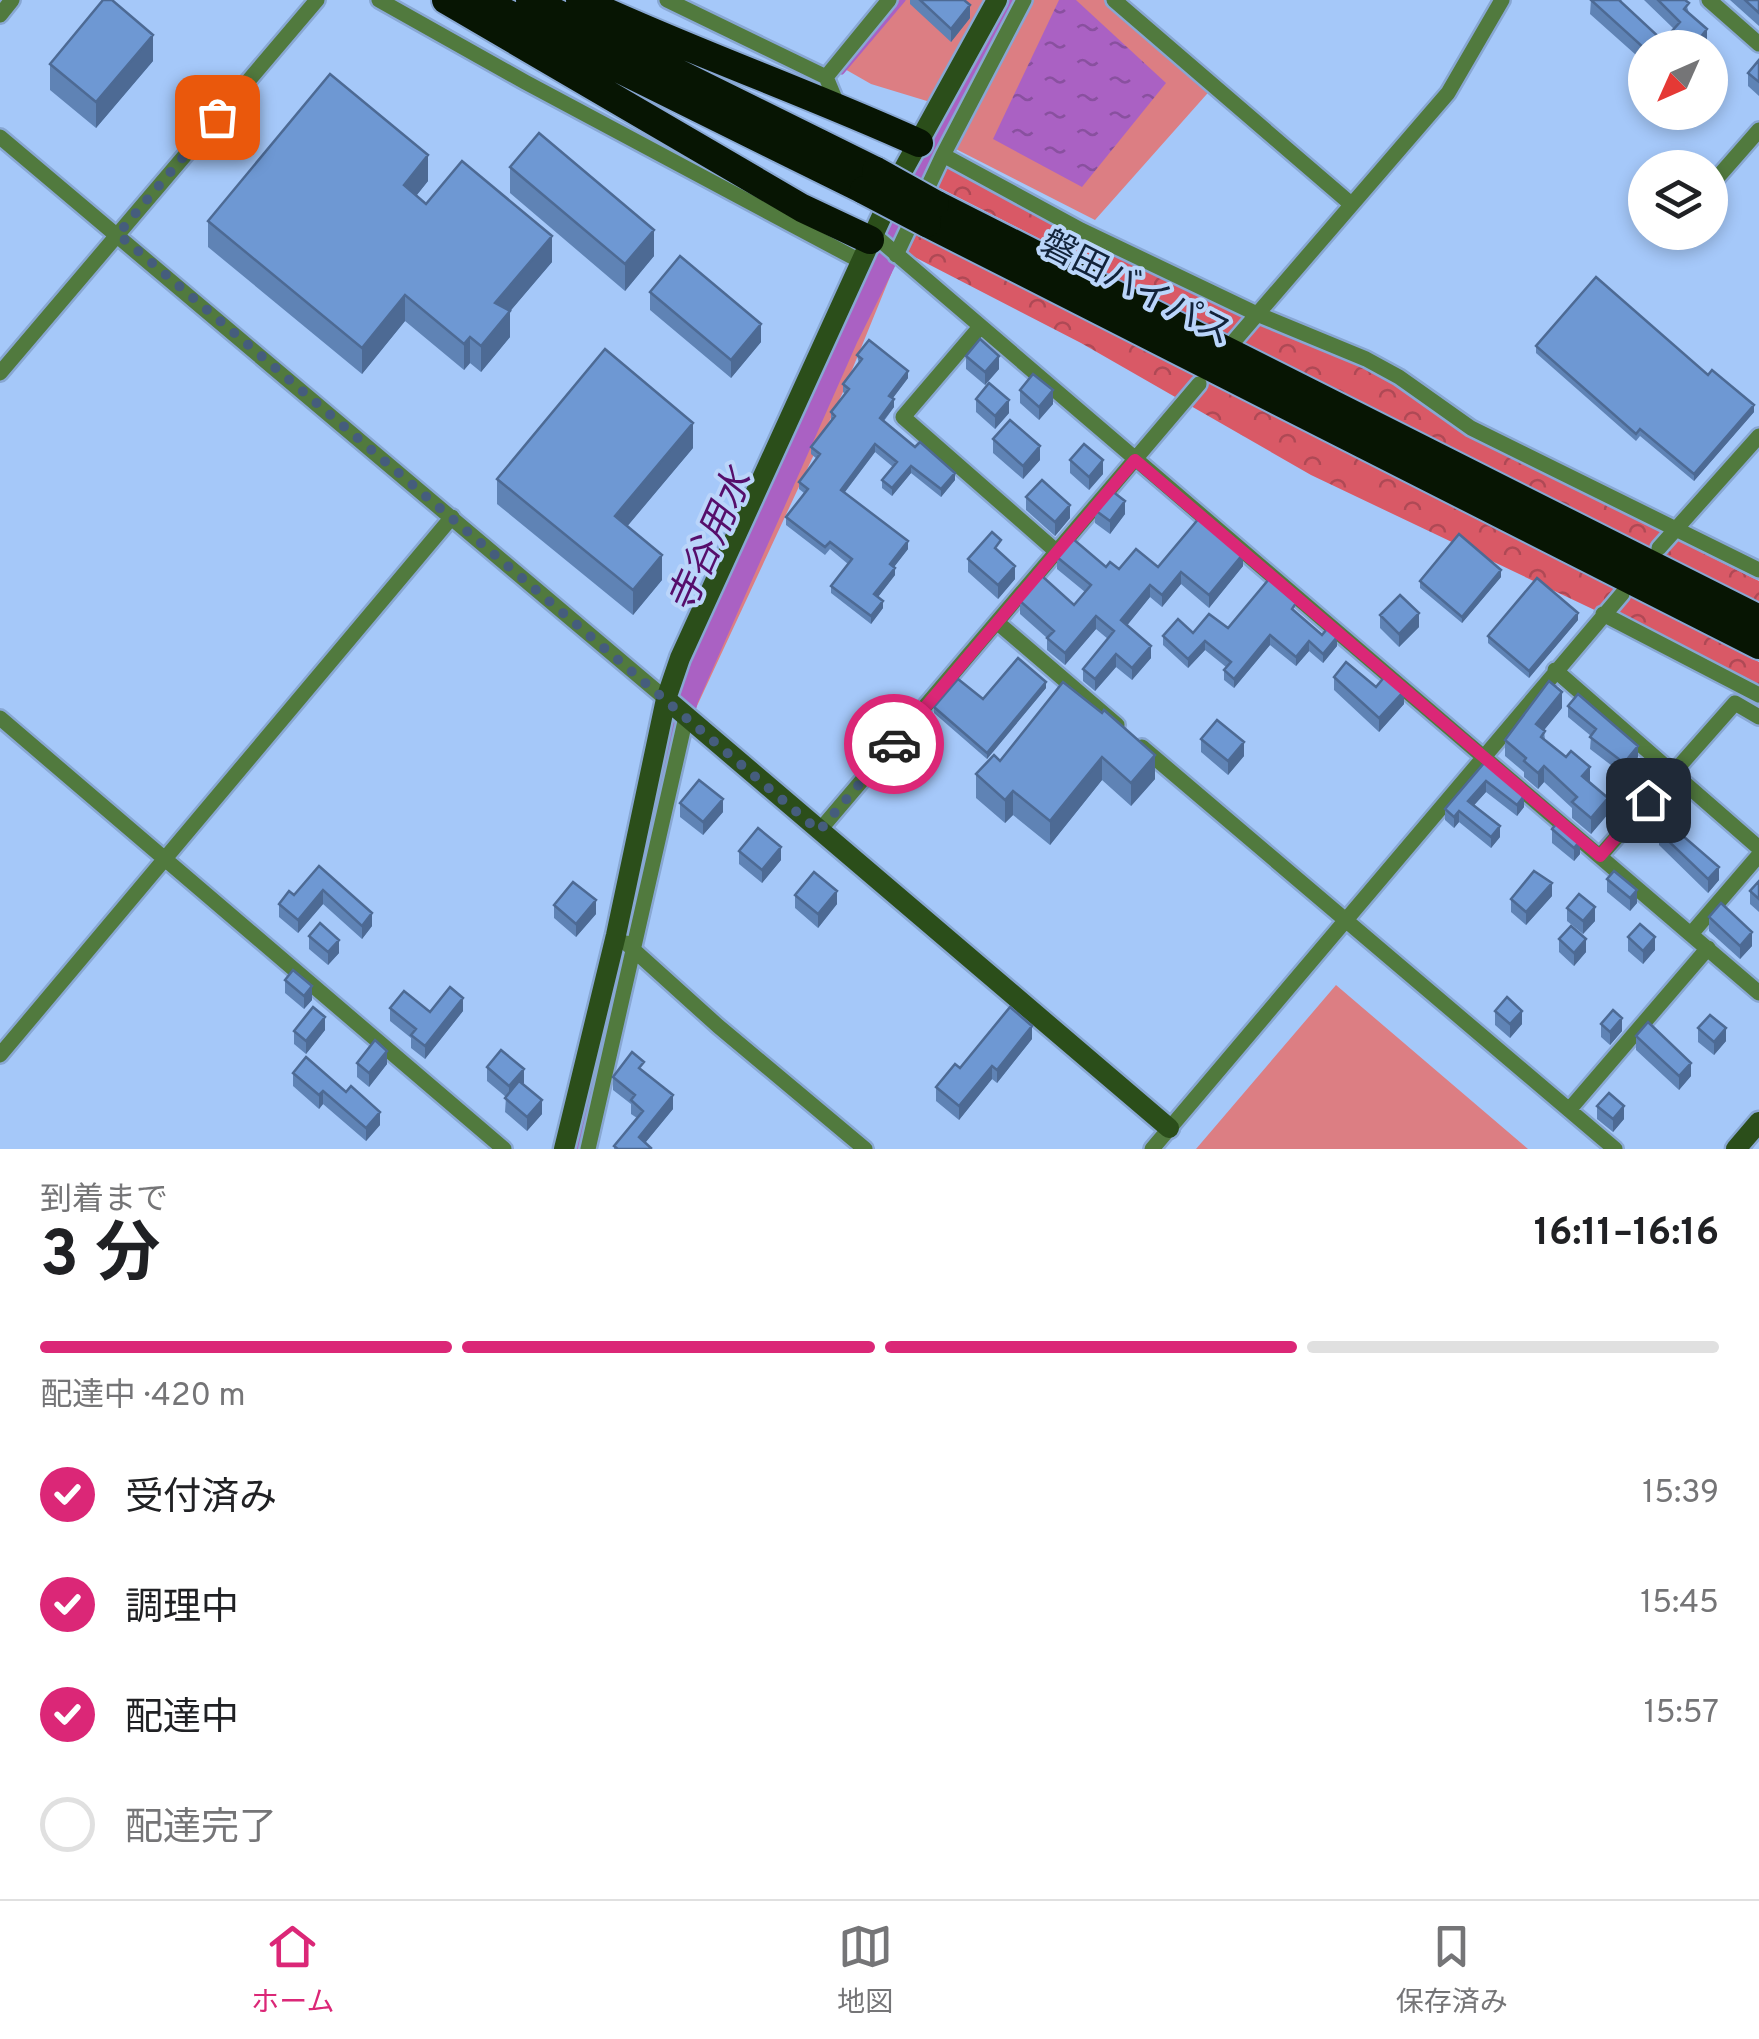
<!DOCTYPE html>
<html lang="ja">
<meta charset="utf-8">
<style>
body{margin:0;font-family:Overpass,"Noto Sans JP",sans-serif;background:#f6f6f6;color:#202124;height:100vh;display:flex;flex-direction:column;font-size:38px;white-space:nowrap}
*{box-sizing:border-box;margin:0}
p{font-size:32px;color:#757577}
.icon{flex:none;width:55px;height:55px;fill:none;stroke:currentColor;stroke-width:2;stroke-linecap:round;stroke-linejoin:round}
.map{position:relative;height:1149px;overflow:hidden}
.drawer{display:flex;flex-direction:column;background:#fff;flex:1}
.drawer>*{flex:none}
.needle{width:65px;rotate:225deg}
.tools{position:absolute;left:1628px;top:30px;display:grid;gap:20px}
.tools a{display:grid;place-items:center;width:100px;height:100px;border-radius:50%;background:#fff;box-shadow:0 5px 15px #0003;font-size:50px}
.pin{position:absolute;display:grid;place-items:center;width:85px;height:85px;color:#fff;margin:-42px;border-radius:20px;box-shadow:0 5px 15px #0006}
.courier{position:absolute;display:grid;place-items:center;width:100px;height:100px;margin:-50px;border:8px solid #db2777;border-radius:50%;background:#fff;color:#222;box-shadow:0 2px 12px #0007}
.overview em{font-style:normal;font-weight:700}
.overview div{display:flex;flex-direction:column-reverse}
.overview{display:flex;align-items:center;justify-content:space-between;height:170px;padding:0 40px}
h1{font-size:65px;font-weight:700;line-height:75px}
.bar{display:grid;grid-template-columns:repeat(4,1fr);gap:15px 10px;align-content:center;height:120px;padding:0 40px}
.bar i{height:12px;border-radius:8px;background:#e0e0e0}
.bar .active{background:#db2777}
.bar p{grid-column:span 4}
ol{padding:0 40px;list-style:none}
li{display:flex;align-items:center;gap:30px;height:110px}
li p{margin-inline-start:auto}
li .icon{padding:10px;border-radius:50%;background:#db2777;color:#fff;stroke-width:4}
li:last-child{color:#757577}
li i{width:55px;height:55px;border:5px solid #e0e0e0;border-radius:50%}
.dock{display:flex;justify-content:space-around;align-items:center;height:140px;border-top:2px solid #e0e0e0;background:#fff;font-size:28px;color:#757577}
.dock a{display:grid;justify-items:center;gap:5px}
.dock .active{color:#db2777}
.map>svg:first-child{display:block}
</style>
<div class="map">
<svg width="1759" height="1149" viewBox="0 0 1759 1149">
<defs>
<pattern id="forest-crowns" width="20" height="18" patternUnits="userSpaceOnUse" patternTransform="scale(2.5)"><rect width="20" height="18" fill="#d95966"/><path d="M2 6a3 3 0 1 1 6 0M12 15a3 3 0 1 1 6 0" fill="none" stroke="#af4955"/></pattern>
<pattern id="water-ripples" width="26" height="14" patternUnits="userSpaceOnUse" patternTransform="scale(2.5)"><rect width="26" height="14" fill="#aa61c3"/><path d="M2 4q2-2 4 0t4 0M15 11q2-2 4 0t4 0" fill="none" stroke="#89509f"/></pattern>
</defs>
<rect width="100%" height="100%" fill="#a5c8f9"/>
<!-- grass -->
<path fill="#dc7e83" d="M891 0H994L940 105 871 84 836 64Z
M1031 0H1114L1214 86 1095 220 948 145Z
M860 261 892 272 843 392 690 721 588 1149H564L666 699Z
M1336 985 1528 1149H1196Z"/>
<!-- forest -->
<path fill="url(#forest-crowns)" d="M943 155 1366 359 1487 444 1759 581V605L930 183Z
M908 229 1444 499 1759 662V695L1603 614 1311 475 1081 343 899 249Z"/>
<!-- water -->
<path fill="url(#water-ripples)" d="M1059 0H1076L1166 83 1082 187 993 139Z"/>
<g fill="none" stroke-linecap="round" stroke-linejoin="round">
<!-- stream -->
<path stroke="#aa61c3" stroke-width="5" d="M842 72 903 0"/>
<!-- river -->
<path stroke="#aa61c3" stroke-width="30" d="M578 1149 683 699 844 335 1011 0"/>
<defs>
<path id="street" d="M379 0 525 82 860 261
M667 0 826 77 838 106
M1114 0 1351 204
M1709 0 1759 44
M0 15 12 0
M826 77 889 0
M0 137 666 699
M943 155 1081 230 1257 314 1366 359 1399 377 1471 428 1759 570
M1710 186 1759 130
M873 234 1759 993
M896 255 943 155 1024 0
M980 327 903 417 1057 552
M1235 340 1448 93 1502 0
M0 373 317 0
M1659 548 1759 436
M1603 614 1759 695
M998 623 1117 725
M1555 670 1759 848
M0 718 504 1149
M1142 747 1615 1149
M819 831 1199 384
M1600 856 1735 703 1759 717
M1691 934 1759 855
M626 943 718 1026 865 1149
M0 1055 452 517
M1569 1110 1708 948
M588 1149 686 717
M1152 1149 1622 594"/>
<path id="secondary" d="M666 699 1169 1128
M564 1149 616 935 666 699 680 658 902 172 997 0
M1736 1149 1759 1122"/>
<path id="highway" d="M446 0 802 208 870 240
M480 0 864 190
M530 0 876 171
M580 0C691 52 807 92 919 143
M935 204 1759 619
M927 223 1759 645"/>
</defs>
<!-- street casing -->
<use href="#street" stroke="#88a7d3" stroke-width="20"/>
<!-- secondary casing -->
<use href="#secondary" stroke="#88a7d3" stroke-width="25"/>
<!-- highway casing -->
<use href="#highway" stroke="#88a7d3" stroke-width="32"/>
<!-- street -->
<use href="#street" stroke="#517a3e" stroke-width="15"/>
<!-- secondary -->
<use href="#secondary" stroke="#2b4e1a" stroke-width="20"/>
<!-- highway -->
<use href="#highway" stroke="#071503" stroke-width="28"/>
<defs>
<path id="highway-bridge" d="M876 171 935 204
M864 190 927 223"/>
</defs>
<!-- highway-bridge casing -->
<use href="#highway-bridge" stroke="#88a7d3" stroke-width="32" stroke-linecap="butt"/>
<!-- highway-bridge -->
<use href="#highway-bridge" stroke="#071503" stroke-width="28"/>
</g>
<!-- wall -->
<path fill="#5f83b5" d="M910 0H964L970 18 951 42 910 4Z
M1591 0H1622L1621 1 1663 41 1674 29 1644 0H1685L1689 13 1707 42 1645 48V63L1590 14Z
M1730 0H1759V26Z
M1759 60V96L1748 86V73Z
M153 61 96 128 50 90V64Z
M510 167 654 256 625 291 510 193Z
M428 181 416 196 426 204 552 262 510 311V337L481 372 470 363 464 370 405 321 362 374 208 247V221Z
M650 292 761 342 731 378 650 310Z
M1536 346 1708 375 1754 412 1694 481 1640 436 1636 441 1536 353Z
M857 355 908 378 893 398 894 407 884 421 955 480 941 497 911 473 892 496 882 488V480L893 467 875 452 845 492 908 549 894 567 895 575 878 597 883 608 871 624 831 593V586L848 564 830 549 825 555 786 525V517L804 493 799 489V482L817 459 811 454V447L831 420V412L845 394 843 392V384L859 364Z
M966 356 999 369 985 385 966 369Z
M1020 390 1053 404 1039 420 1020 403Z
M976 399 1009 413 995 429 976 412Z
M993 439 1040 460 1023 479 993 453Z
M693 448 627 526 662 580 633 615 497 504V479Z
M1070 460 1103 474 1089 490 1070 473Z
M1026 497 1070 518 1055 536 1026 510Z
M1095 510 1125 514 1110 534 1095 523Z
M1001 554 1015 579 998 599 968 572V559Z
M1057 557 1119 569 1243 566 1209 608 1181 584 1162 607 1150 597 1127 625 1151 658 1132 680 1116 667 1095 691 1083 681V669L1108 639 1096 629 1065 665 1047 650V638L1020 614V601L1074 605 1085 592 1057 569Z
M1501 577 1462 623 1420 588V581Z
M1296 613 1337 646 1323 663 1309 651 1296 666 1270 645 1234 688 1224 680V670L1226 667 1205 650 1188 668 1163 645V636L1228 628Z
M1380 615 1419 627 1399 647 1380 628Z
M1578 620 1529 678 1488 643V636Z
M1334 677 1376 687 1404 704 1379 732 1334 690Z
M1063 682 1155 779 1131 806 1102 780 1050 845 1013 815 1005 823 976 798V774L1000 761Z
M1046 688 987 759 934 713V707Z
M1568 706 1638 757 1624 775 1590 749 1591 736 1568 717Z
M1562 708 1544 730 1545 740 1590 783 1608 814 1591 834 1572 818V808L1544 782 1538 789 1524 777V772L1505 756V740Z
M1201 739 1244 756 1228 775 1201 752Z
M1485 762 1524 807 1517 816 1486 792 1474 805 1500 837 1491 848 1459 822 1454 828 1445 820V809Z
M680 803 723 812 703 835 680 817Z
M1558 822 1580 854 1574 861 1552 843V829Z
M1659 832 1719 880 1708 893 1659 845Z
M739 851 781 860 762 883 739 864Z
M319 866 372 926 362 939 323 904 298 933 279 917V904L294 895Z
M1607 879 1637 903 1630 911 1607 892Z
M1759 881V912L1750 904V891Z
M795 895 837 904 818 928 795 908Z
M1552 896 1526 925 1511 912V899Z
M554 905 596 914 576 937 554 918Z
M1567 908 1595 921 1583 934 1567 921Z
M1709 917 1752 946 1740 959 1709 931Z
M309 936 339 953 328 965 309 949Z
M1628 937 1655 950 1643 964 1628 951Z
M1559 939 1586 952 1574 966 1559 952Z
M285 980 312 1000 304 1009 285 993Z
M390 1008 430 1012 463 1011 425 1059 411 1048V1038L390 1021Z
M1495 1011 1522 1024 1510 1038 1495 1025Z
M1601 1024 1622 1031 1610 1045 1601 1037Z
M1698 1028 1726 1041 1714 1055 1698 1042Z
M325 1030 306 1054 294 1044V1031Z
M1636 1036 1691 1076 1679 1090 1636 1050Z
M1032 1039 997 1083 992 1079 959 1120 936 1101V1087L960 1068Z
M357 1063 387 1064 369 1087 357 1077Z
M487 1067 524 1083 523 1084 542 1114 527 1131 505 1112 506 1097 487 1081Z
M644 1072 673 1109 645 1143 651 1149H614V1146L637 1118 631 1114V1104L613 1090V1077Z
M293 1073 380 1125 366 1141 323 1104 319 1109 293 1086Z
M1597 1106 1624 1119 1613 1132 1597 1119Z"/>
<!-- shaded-wall -->
<path fill="#4d6a94" d="M970 5V18L951 42V29Z
M1707 29V42L1703 48H1692Z
M153 35V61L96 128V102Z
M428 155V181L404 211V185Z
M654 230V256L625 291V264Z
M552 236V262L495 329V303Z
M405 295V321L362 374V348Z
M510 311V337L481 372V346Z
M761 324V342L731 378V360Z
M470 337V363L464 370V344Z
M999 356V369L985 385V372Z
M908 371V378L889 403V396Z
M1053 390V404L1039 420V407Z
M894 399V407L880 425V418Z
M1009 400V413L995 429V416Z
M1754 405V412L1694 481V474Z
M693 423V448L615 541V516Z
M875 444V452L841 497V490Z
M1040 446V460L1023 479V466Z
M1103 460V474L1089 490V477Z
M911 466V473L892 496V488Z
M955 473V480L941 497V489Z
M1125 501V514L1110 534V521Z
M1070 505V518L1055 536V522Z
M908 541V549L890 572V564Z
M1243 554V566L1209 608V595Z
M662 555V580L633 615V590Z
M1015 566V579L998 599V585Z
M895 568V575L874 602V594Z
M1501 570V577L1462 623V617Z
M1181 572V584L1162 607V595Z
M1150 585V597L1121 633V620Z
M883 601V608L871 624V616Z
M1419 613V627L1399 647V634Z
M1578 613V620L1529 678V671Z
M1096 616V629L1065 665V653Z
M1270 635V645L1234 688V679Z
M1337 637V646L1323 663V654Z
M1205 641V650L1188 668V659Z
M1309 641V651L1296 666V657Z
M1151 646V658L1132 680V668Z
M1116 654V667L1095 691V679Z
M1046 682V688L987 759V753Z
M1404 691V704L1379 732V718Z
M1562 692V708L1536 740V724Z
M1244 742V756L1228 775V761Z
M1638 746V757L1624 775V763Z
M1155 755V779L1131 806V783Z
M1102 757V780L1050 845V821Z
M1544 766V782L1538 789V773Z
M1590 767V783L1582 776Z
M1486 781V792L1468 812V801Z
M1013 791V815L1005 823V800Z
M1524 796V807L1517 816V805Z
M1608 798V814L1591 834V818Z
M723 799V812L703 835V822Z
M1459 811V822L1454 828V817Z
M1500 826V837L1491 848V837Z
M1580 841V854L1574 861V848Z
M781 847V860L762 883V870Z
M1719 867V880L1708 893V879Z
M1552 883V896L1526 925V912Z
M323 890V904L298 933V920Z
M1637 890V903L1630 911V898Z
M837 891V904L818 928V914Z
M596 900V914L576 937V924Z
M1595 907V921L1583 934V921Z
M372 913V926L362 939V926Z
M1752 932V946L1740 959V946Z
M1655 937V950L1643 964V951Z
M1586 939V952L1574 966V953Z
M339 940V953L328 965V952Z
M312 986V1000L304 1009V996Z
M463 998V1011L425 1059V1046Z
M1522 1011V1024L1510 1038V1024Z
M325 1017V1030L306 1054V1041Z
M1622 1018V1031L1610 1045V1032Z
M1032 1026V1039L997 1083V1070Z
M1726 1028V1041L1714 1055V1042Z
M387 1051V1064L369 1087V1073Z
M1691 1063V1076L1679 1090V1076Z
M992 1066V1079L959 1120V1106Z
M524 1069V1083L509 1100V1086Z
M323 1091V1104L319 1109V1095Z
M673 1095V1109L640 1149 639 1137Z
M542 1100V1114L527 1131V1117Z
M1624 1106V1119L1613 1132V1119Z
M380 1112V1125L366 1141V1128Z"/>
<!-- building -->
<path fill="#6e98d3" stroke="#4d6a94" stroke-width="2.5" d="M103 0H112L153 35 96 102 50 64Z
M920 0H964L970 5 951 29Z
M1591 0H1619L1663 41 1680 22 1658 0H1685L1689 3 1684 9 1707 29 1692 48H1645V49Z
M1745 0H1759V13Z
M1759 60V82L1748 73Z
M330 74 428 155 404 185 426 204 462 161 552 236 495 303 510 311 481 346 470 337 464 344 405 295 362 348 208 221Z
M539 133 654 230 625 264 510 167Z
M680 256 761 324 731 360 650 292Z
M1596 277 1708 375 1712 370 1754 405 1694 474 1640 429 1636 434 1536 346Z
M980 339 999 356 985 372 966 356Z
M869 340 908 371 889 396 894 399 880 418 915 447 920 442 955 473 941 489 911 466 892 488 882 480 897 462 875 444 841 490 908 541 890 564 895 568 874 594 883 601 871 616 831 586 852 559 830 542 825 547 786 517 808 489 799 482 820 454 811 447 835 416 831 412 849 389 843 384 862 359 857 355Z
M605 349 693 423 615 516 662 555 633 590 497 479Z
M1033 374 1053 390 1039 407 1020 390Z
M989 383 1009 400 995 416 976 399Z
M1010 420 1040 446 1023 466 993 439Z
M1084 444 1103 460 1089 477 1070 460Z
M1042 480 1070 505 1055 522 1026 497Z
M1112 491 1125 501 1110 521 1095 510Z
M1200 517 1243 554 1209 595 1181 572 1162 595 1150 585 1121 620 1151 646 1132 668 1116 654 1095 679 1083 669 1114 631 1096 616 1065 653 1047 638 1054 631 1020 601 1042 576 1074 605 1091 585 1057 557 1072 538 1106 567 1110 562 1119 569 1136 549 1158 567Z
M992 532 1001 540 995 548 1015 566 998 585 968 559Z
M1459 534 1501 570 1462 617 1420 581Z
M1537 578 1578 613 1529 671 1488 636Z
M1269 579 1296 603 1292 609 1322 635 1327 629 1337 637 1323 654 1309 641 1296 657 1270 635 1234 679 1224 670 1231 662 1205 641 1188 659 1163 636 1178 619 1193 633 1209 614 1228 628Z
M1400 595 1419 613 1399 634 1380 615Z
M1018 658 1046 682 987 753 934 707 958 679 983 699Z
M1346 662 1376 687 1386 675 1404 691 1379 718 1334 677Z
M1549 681 1562 692 1536 724 1545 731 1541 737 1566 757 1571 751 1590 767 1582 776 1608 798 1591 818 1572 802 1577 797 1544 766 1538 773 1524 761 1526 758 1505 740Z
M1063 682 1102 713 1104 710 1155 755 1131 783 1102 757 1050 821 1013 791 1005 800 976 774 994 755 1000 761Z
M1578 694 1638 746 1624 763 1590 737 1596 729 1568 706Z
M1217 720 1244 742 1228 761 1201 739Z
M1485 762 1524 796 1517 805 1486 781 1468 801 1500 826 1491 837 1459 811 1454 817 1445 809Z
M699 780 723 799 703 822 680 803Z
M1671 818 1686 831 1683 836 1719 867 1708 879 1659 832Z
M1558 822 1580 841 1574 848 1552 829Z
M758 828 781 847 762 870 739 851Z
M319 866 372 913 362 926 323 890 298 920 279 904 289 891 294 895Z
M1534 871 1552 883 1526 912 1511 899Z
M1614 871 1637 890 1630 898 1607 879Z
M814 872 837 891 818 914 795 895Z
M1759 881V899L1750 891Z
M573 882 596 900 576 924 554 905Z
M1579 894 1595 907 1583 921 1567 908Z
M1721 903 1752 932 1740 946 1709 917Z
M320 923 339 940 328 952 309 936Z
M1640 924 1655 937 1643 951 1628 937Z
M1571 926 1586 939 1574 953 1559 939Z
M293 970 312 986 304 996 285 980Z
M450 987 463 998 425 1046 411 1035 416 1029 390 1008 404 991 430 1012Z
M1507 997 1522 1011 1510 1024 1495 1011Z
M313 1007 325 1017 306 1041 294 1031Z
M1010 1007 1032 1026 997 1070 992 1066 959 1106 936 1087 955 1064 960 1068Z
M1613 1010 1622 1018 1610 1032 1601 1024Z
M1710 1015 1726 1028 1714 1042 1698 1028Z
M1648 1022 1691 1063 1679 1076 1636 1036Z
M375 1040 387 1051 369 1073 357 1063Z
M501 1050 524 1069 509 1086 487 1067Z
M632 1052 644 1062 639 1068 673 1095 639 1137 651 1148 650 1149H618L614 1146 643 1111 631 1100 635 1095 613 1077Z
M306 1057 346 1092 351 1086 380 1112 366 1128 323 1091 319 1095 293 1073Z
M519 1081 542 1100 527 1117 505 1098Z
M1609 1093 1624 1106 1613 1119 1597 1106Z"/>
<g fill="none" stroke-linecap="round" stroke-linejoin="round">
<!-- done -->
<path stroke="#455d7d" stroke-width="10" stroke-dasharray="0 18" d="M217 117 118 234 819 831 894 744"/>
<!-- route -->
<path stroke="#db2777" stroke-width="12" d="M894 744 1135 460 1600 856 1648 800"/>
</g>
<g text-anchor="middle" stroke-width="8" stroke-linejoin="round" paint-order="stroke">
<!-- street labels -->
<g font-size="35" fill="#12233a" stroke="#bad5fa">
<text transform="translate(1137 287) rotate(27)" y="12">磐田バイパス</text>
</g>
<!-- water labels -->
<g font-size="38" font-style="italic" fill="#560e6b" stroke="#bad5fa">
<text transform="translate(709 541) rotate(-66)" y="13">寺谷用水</text>
</g>
</g>
</svg>
<div class="tools">
<a><svg class="needle" viewBox="-14 -14 28 28"><path d="M0-13l5 13h-10z" fill="#e53935"/><path d="M0 13l5-13h-10z" fill="#757577"/></svg></a>
<a><svg class="icon" aria-label="layers" viewBox="0 0 24 24"><path d="M12 4l9 5-9 5-9-5zM3 14l9 5 9-5"/></svg></a>
</div>
<div class="pin" style="left:217px;top:117px;background:#ea580c"><svg class="icon" aria-label="bag" viewBox="0 0 24 24"><path d="M5 8h14l-1 12H6zM9 8a3 3 0 0 1 6 0"/></svg></div>
<div class="pin" style="left:1648px;top:800px;background:#1f2937"><svg class="icon" aria-label="home" viewBox="0 0 24 24"><path d="M3 11l9-7 9 7M6 9v11h12V9"/></svg></div>
<div class="courier" style="left:894px;top:744px"><svg class="icon" aria-label="car" viewBox="0 0 24 24"><path d="M5 17H2v-5l4-1 3-4h7l3 4 3 1v5h-3M9 17h6M6 11h13"/><circle cx="7" cy="17" r="2"/><circle cx="17" cy="17" r="2"/></svg></div>
</div>
<section class="drawer">
<div class="overview"><div><h1>3 分</h1><p>到着まで</p></div><em>16:11–16:16</em></div>
<div class="bar"><i class="active"></i><i class="active"></i><i class="active"></i><i></i><p>配達中 · 420 m</p></div>
<ol>
<li><svg class="icon" aria-label="check" viewBox="0 0 24 24"><path d="M5 12l5 5 9-10"/></svg>受付済み<p>15:39</p></li>
<li><svg class="icon" aria-label="check" viewBox="0 0 24 24"><path d="M5 12l5 5 9-10"/></svg>調理中<p>15:45</p></li>
<li><svg class="icon" aria-label="check" viewBox="0 0 24 24"><path d="M5 12l5 5 9-10"/></svg>配達中<p>15:57</p></li>
<li><i></i>配達完了</li>
</ol>
</section>
<nav class="dock">
<a class="active"><svg class="icon" aria-label="home" viewBox="0 0 24 24"><path d="M3 11l9-7 9 7M6 9v11h12V9"/></svg>ホーム</a>
<a><svg class="icon" aria-label="map" viewBox="0 0 24 24"><path d="M3 6l6-2 6 2 6-2v14l-6 2-6-2-6 2zM9 4v14M15 6v14"/></svg>地図</a>
<a><svg class="icon" aria-label="saved" viewBox="0 0 24 24"><path d="M7 4h10v16l-5-4-5 4z"/></svg>保存済み</a>
</nav>
